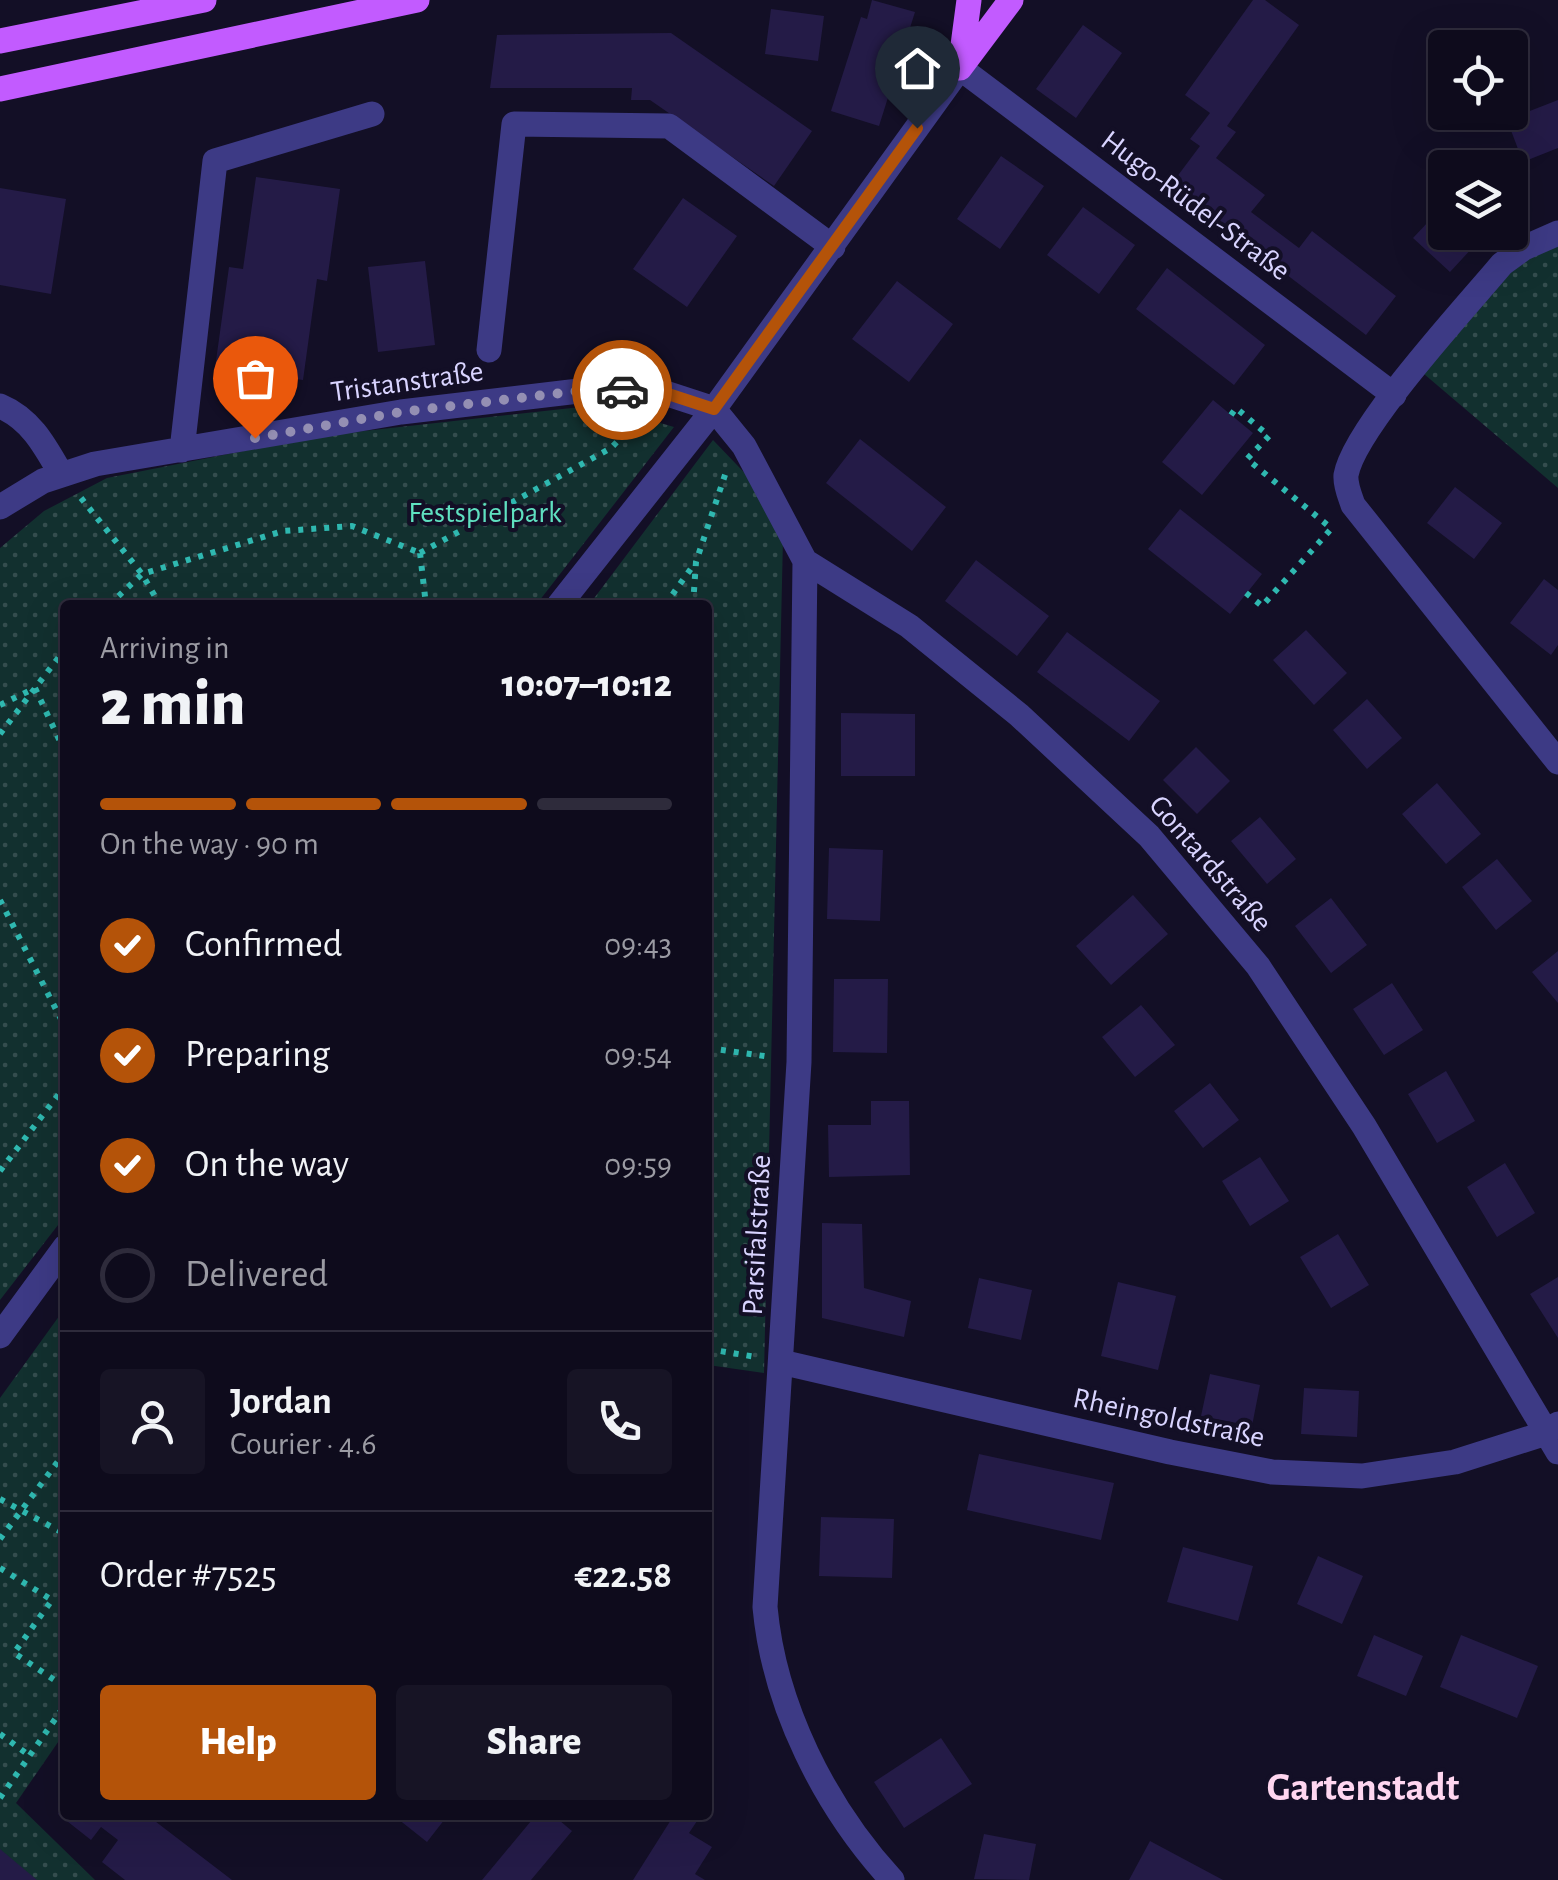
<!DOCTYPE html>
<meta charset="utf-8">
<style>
body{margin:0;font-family:"Alegreya Sans",sans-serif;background:#171425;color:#f1f3f6;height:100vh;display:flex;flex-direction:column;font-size:38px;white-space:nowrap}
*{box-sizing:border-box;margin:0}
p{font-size:32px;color:#9b9ba3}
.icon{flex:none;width:55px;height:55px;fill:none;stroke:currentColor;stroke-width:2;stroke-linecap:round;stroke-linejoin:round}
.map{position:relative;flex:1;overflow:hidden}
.details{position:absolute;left:60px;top:600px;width:652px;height:1220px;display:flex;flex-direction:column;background:#0e0b1c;border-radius:10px;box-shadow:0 10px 40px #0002,0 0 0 2px #2e2b3b}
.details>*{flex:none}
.buttons{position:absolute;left:1428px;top:30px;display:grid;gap:20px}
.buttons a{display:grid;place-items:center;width:100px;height:100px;border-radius:10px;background:#0e0b1c;box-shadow:0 10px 40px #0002,0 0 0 2px #2e2b3b;font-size:50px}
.pin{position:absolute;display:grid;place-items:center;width:85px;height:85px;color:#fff;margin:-102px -42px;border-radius:50% 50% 50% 0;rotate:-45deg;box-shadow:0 0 10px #0007}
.pin .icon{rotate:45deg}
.courier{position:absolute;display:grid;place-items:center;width:100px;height:100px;margin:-50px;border:8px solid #b45309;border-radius:50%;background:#fff;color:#222;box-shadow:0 2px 12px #0007}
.head em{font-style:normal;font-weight:800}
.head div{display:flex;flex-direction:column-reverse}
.head{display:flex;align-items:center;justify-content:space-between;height:170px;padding:0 40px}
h1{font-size:65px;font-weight:800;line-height:75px}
.bar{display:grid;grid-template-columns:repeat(4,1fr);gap:15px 10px;align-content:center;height:120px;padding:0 40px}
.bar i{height:12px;border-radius:8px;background:#2e2b3b}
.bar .on{background:#b45309}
.bar p{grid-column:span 4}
.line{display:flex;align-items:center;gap:25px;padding:0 40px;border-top:2px solid #2e2b3b}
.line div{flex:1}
.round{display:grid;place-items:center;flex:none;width:105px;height:105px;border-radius:10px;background:#171425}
ol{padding:0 40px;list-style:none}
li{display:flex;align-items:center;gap:30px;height:110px}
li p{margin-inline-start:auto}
li .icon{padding:10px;border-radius:50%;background:#b45309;color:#fff;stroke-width:4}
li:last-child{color:#9b9ba3}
li i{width:55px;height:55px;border:5px solid #2e2b3b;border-radius:50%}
.action{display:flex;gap:20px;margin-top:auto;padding:20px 40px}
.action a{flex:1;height:115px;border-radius:10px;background:#b45309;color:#fff;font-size:40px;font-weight:800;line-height:115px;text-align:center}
.action a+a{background:#171425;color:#f1f3f6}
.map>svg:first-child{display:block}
</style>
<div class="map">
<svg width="1558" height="1880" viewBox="0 0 1558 1880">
<defs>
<pattern id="grass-dots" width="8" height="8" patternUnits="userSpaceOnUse" patternTransform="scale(2.5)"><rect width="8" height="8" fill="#12302f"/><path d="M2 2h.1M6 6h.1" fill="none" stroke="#344d4e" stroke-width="1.8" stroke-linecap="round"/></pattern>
</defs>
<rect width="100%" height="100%" fill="#130f26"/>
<!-- grass -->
<path fill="url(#grass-dots)" d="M1558 244V488L1417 368 1503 263Z
M599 405 674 427 536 605H65V1216L0 1300V548L44 511 107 478 319 436Z
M713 440 760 489 783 538 764 1373 708 1365V605H589Z
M65 1308V1732L16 1803 95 1880H0V1398Z"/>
<!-- building -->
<path fill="#241b47" d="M872 0 915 12 879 126 831 111 861 17 867 19Z
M1253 0H1265L1299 25 1227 126 1236 132 1216 158 1265 195 1251 212 1299 248 1312 231 1396 296 1366 335 1170 186 1200 146 1190 139 1210 113 1185 95Z
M771 9 824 16 818 61 765 54Z
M1083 25 1122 53 1076 118 1036 89Z
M671 33 812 131 774 186 650 100H631L632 88H490L497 35Z
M1558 100V148L1523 162 1507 120Z
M1001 156 1044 186 1000 249 957 219Z
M256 177 340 189 327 281 317 279 303 380 215 368 229 267 243 269Z
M0 188 66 199 51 294 0 285Z
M683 198 737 236 687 307 633 269Z
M1445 204V232H1487L1450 272 1413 238Z
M1083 207 1135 245 1099 294 1047 255Z
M425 261 435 345 378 352 368 267Z
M1167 268 1265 345 1234 385 1136 309Z
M897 281 953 324 909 382 852 339Z
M1213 400 1253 433 1202 495 1162 462Z
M860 439 946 507 912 551 826 483Z
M1455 487 1502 523 1474 559 1427 523Z
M1180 509 1262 574 1230 614 1148 549Z
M976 560 1049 616 1017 656 945 601Z
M1544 579 1558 590V645L1551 655 1510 623Z
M1306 630 1347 673 1314 705 1273 660Z
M1067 632 1160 701 1129 741 1037 672Z
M1367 699 1402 738 1367 769 1333 730Z
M841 713 915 714V776H841Z
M1196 747 1230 781 1197 814 1163 780Z
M1437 783 1481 834 1446 864 1402 814Z
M1260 817 1296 859 1267 884 1231 841Z
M829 848 883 850 880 921 827 919Z
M1497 859 1532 901 1496 930 1462 887Z
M1133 895 1168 934 1111 985 1076 946Z
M1331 898 1367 945 1331 973 1295 926Z
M1558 951V1003L1532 972Z
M834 979H888L887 1053 833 1052Z
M1392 983 1423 1030 1384 1055 1353 1009Z
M1141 1005 1175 1045 1135 1077 1102 1037Z
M1446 1071 1475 1121 1437 1143 1408 1094Z
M1210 1083 1239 1120 1203 1148 1174 1111Z
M871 1101H909L910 1175 829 1177 828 1125H871Z
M1260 1157 1289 1201 1250 1226 1222 1181Z
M1505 1163 1535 1213 1497 1237 1467 1187Z
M822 1223 862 1224 864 1288 911 1301 904 1337 822 1318Z
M1338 1234 1369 1285 1331 1308 1300 1257Z
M1558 1277V1338L1530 1294Z
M979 1278 1032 1290 1021 1340 968 1328Z
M1118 1282 1176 1296 1158 1370 1101 1356Z
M1210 1374 1260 1385 1252 1426 1201 1416Z
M1304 1388 1359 1391 1357 1437 1301 1434Z
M979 1454 1114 1483 1101 1540 967 1510Z
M821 1517 894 1519 892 1578 819 1576Z
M1183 1547 1253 1566 1238 1621 1167 1602Z
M1318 1556 1363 1576 1342 1624 1297 1604Z
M1374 1635 1423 1656 1406 1696 1357 1676Z
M1461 1635 1538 1666 1517 1718 1440 1687Z
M941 1738 972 1784 904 1828 874 1782Z
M65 1804V1815H147L232 1880H125L102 1862 118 1840 101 1827 91 1840 58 1814Z
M393 1815H448L427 1842Z
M536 1815H553L572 1831 531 1880H482Z
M674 1815H701L689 1833 712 1847 695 1874 705 1880H633Z
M984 1834 1036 1844 1029 1880 974 1879Z
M1150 1841 1223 1880H1129Z
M0 1849 37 1880H0Z"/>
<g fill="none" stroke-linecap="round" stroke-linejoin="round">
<!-- path -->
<path stroke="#2fb8b0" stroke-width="6" stroke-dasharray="5 8" stroke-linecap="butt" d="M1231 415 1236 408 1269 436 1247 459 1331 528
M81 498 142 574 160 605
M420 553 611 448 639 419
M420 553 426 605
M1246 593 1262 606 1332 528
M109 605 142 574 283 531 352 526 420 553
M665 605 695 563
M693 605 696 562 726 472
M0 705 35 688 65 752
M0 734 65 649
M0 900 65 1027
M708 1048 771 1057
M0 1171 65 1086
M708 1349 756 1357
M0 1499 65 1534
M0 1539 65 1452
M0 1568 52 1600 14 1653 65 1687
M0 1734 30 1756
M0 1798 65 1705"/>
<!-- minor -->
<path stroke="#3d3a85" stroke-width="25" d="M1558 233 1524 248 1502 264C1467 306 1354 428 1346 475 1345 485 1350 496 1353 505L1558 762
M489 350 514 124 669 126 833 247
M0 406C31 419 45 446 61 474
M714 409 744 446 805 561 909 626 1019 715 1149 836 1258 966 1364 1126 1558 1452
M182 450 215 161 372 114
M0 507 43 481 95 464 401 412 604 388 665 393 714 409
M805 561 799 1062 765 1607C774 1706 825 1807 892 1880
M559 605 714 409 960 68 1394 395
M0 1336 65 1247
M781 1362 1170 1452 1272 1472 1362 1476 1455 1462 1546 1433 1558 1424"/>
<!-- major -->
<path stroke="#c25bff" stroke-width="25" d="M0 41 204 0
M960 68 1011 0
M960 68 969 0
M0 89 417 0"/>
</g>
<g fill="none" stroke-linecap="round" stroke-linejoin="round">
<!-- done -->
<path stroke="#948fb3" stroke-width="10" stroke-dasharray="0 18" d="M255 438 401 412 604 388 622 390"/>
<!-- route -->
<path stroke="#b45309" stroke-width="12" d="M622 390 665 393 714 409 917 128"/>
</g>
<g text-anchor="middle" stroke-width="8" stroke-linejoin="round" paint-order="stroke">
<!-- street labels -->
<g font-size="30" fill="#d9d4ff" stroke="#130f26">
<text transform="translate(1196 205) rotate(37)" y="10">Hugo-Rüdel-Straße</text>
<text transform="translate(407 381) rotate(-8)" y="10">Tristanstraße</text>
<text transform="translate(1211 863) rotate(49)" y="10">Gontardstraße</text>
<text transform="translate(756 1235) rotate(-87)" y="10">Parsifalstraße</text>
<text transform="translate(1169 1417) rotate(12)" y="10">Rheingoldstraße</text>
</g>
<!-- park labels -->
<g font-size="30" fill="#5fe0c0" stroke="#130f26">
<text x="485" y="522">Festspielpark</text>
</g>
<!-- district labels -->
<g font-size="40" font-weight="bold" fill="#ffd6f0" stroke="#130f26">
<text x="1363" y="1800">Gartenstadt</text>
</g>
</g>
</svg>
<div class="buttons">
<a><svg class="icon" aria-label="locate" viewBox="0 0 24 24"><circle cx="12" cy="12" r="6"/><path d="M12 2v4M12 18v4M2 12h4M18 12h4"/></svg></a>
<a><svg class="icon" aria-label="layers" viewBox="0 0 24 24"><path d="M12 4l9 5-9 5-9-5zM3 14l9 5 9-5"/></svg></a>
</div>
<div class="pin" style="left:255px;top:438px;background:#ea580c"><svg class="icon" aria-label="bag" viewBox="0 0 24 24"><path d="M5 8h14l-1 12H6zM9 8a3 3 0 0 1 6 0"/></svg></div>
<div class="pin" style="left:917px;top:128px;background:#1f2937"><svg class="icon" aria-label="home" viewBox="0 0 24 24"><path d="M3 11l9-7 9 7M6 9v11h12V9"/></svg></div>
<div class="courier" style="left:622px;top:390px"><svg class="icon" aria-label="car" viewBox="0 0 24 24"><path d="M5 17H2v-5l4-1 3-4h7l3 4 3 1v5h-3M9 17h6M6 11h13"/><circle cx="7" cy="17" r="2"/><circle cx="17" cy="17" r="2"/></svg></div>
<section class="details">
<div class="head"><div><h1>2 min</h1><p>Arriving in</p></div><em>10:07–10:12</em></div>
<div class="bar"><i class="on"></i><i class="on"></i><i class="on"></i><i></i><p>On the way · 90 m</p></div>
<ol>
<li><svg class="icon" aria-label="check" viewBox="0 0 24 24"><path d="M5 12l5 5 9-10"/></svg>Confirmed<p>09:43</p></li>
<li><svg class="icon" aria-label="check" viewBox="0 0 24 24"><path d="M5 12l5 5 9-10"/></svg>Preparing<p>09:54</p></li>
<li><svg class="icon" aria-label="check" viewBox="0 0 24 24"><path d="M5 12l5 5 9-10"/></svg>On the way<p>09:59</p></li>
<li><i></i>Delivered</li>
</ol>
<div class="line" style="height:180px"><a class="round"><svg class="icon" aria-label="person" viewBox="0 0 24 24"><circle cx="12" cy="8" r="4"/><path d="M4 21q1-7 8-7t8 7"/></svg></a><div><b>Jordan</b><p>Courier · 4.6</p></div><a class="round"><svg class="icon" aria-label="phone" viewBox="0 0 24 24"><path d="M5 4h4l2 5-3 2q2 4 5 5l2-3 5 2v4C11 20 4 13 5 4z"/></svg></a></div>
<div class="line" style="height:130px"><div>Order #7525</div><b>€22.58</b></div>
<div class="action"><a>Help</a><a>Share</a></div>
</section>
</div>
